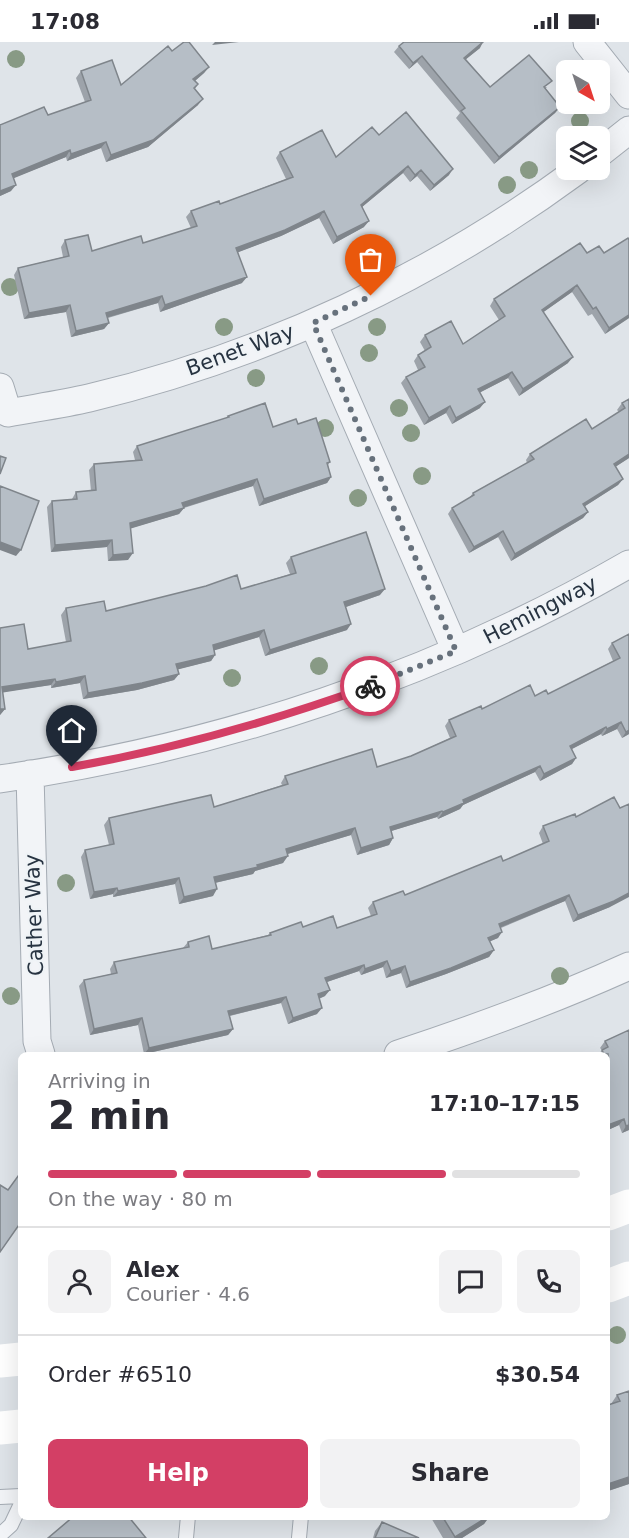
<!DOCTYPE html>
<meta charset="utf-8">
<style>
body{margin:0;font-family:"DejaVu Sans",sans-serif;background:#f2f2f3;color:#2b2b33;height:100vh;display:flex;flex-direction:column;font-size:22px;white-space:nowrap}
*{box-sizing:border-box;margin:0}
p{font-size:20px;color:#7c7c81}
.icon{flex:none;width:33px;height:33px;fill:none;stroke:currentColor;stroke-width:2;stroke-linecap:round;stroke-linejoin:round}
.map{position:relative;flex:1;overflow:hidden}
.sheet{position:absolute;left:18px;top:1010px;width:592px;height:468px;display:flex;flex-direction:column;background:#fff;border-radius:9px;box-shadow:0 6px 24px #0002}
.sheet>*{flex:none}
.needle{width:39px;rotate:141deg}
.tools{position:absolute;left:556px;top:18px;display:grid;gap:12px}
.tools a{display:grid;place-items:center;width:54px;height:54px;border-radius:9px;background:#fff;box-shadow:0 6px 24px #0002;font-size:30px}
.pin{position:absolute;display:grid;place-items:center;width:51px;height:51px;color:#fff;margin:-62px -26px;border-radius:50% 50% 50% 0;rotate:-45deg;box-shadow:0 0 6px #0007}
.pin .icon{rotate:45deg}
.courier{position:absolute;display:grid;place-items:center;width:60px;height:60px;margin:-30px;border:4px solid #d33f65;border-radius:50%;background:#fff;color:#222;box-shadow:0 2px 8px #0007}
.head em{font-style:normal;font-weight:600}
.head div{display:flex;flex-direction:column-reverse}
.head{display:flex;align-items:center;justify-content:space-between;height:102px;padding:0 30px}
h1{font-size:39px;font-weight:600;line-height:45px}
.bar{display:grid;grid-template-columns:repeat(4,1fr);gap:9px 6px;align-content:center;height:72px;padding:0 30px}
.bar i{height:8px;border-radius:4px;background:#e1e1e2}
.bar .current{background:#d33f65}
.bar p{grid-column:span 4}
.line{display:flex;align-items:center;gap:15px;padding:0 30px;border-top:2px solid #e1e1e2}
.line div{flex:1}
.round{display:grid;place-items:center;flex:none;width:63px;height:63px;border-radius:9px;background:#f2f2f3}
.button{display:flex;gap:12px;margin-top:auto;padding:12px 30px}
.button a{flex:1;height:69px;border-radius:9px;background:#d33f65;color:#fff;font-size:24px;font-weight:600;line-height:69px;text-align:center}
.button a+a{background:#f2f2f3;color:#2b2b33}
.status{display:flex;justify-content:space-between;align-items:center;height:42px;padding:0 30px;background:#fff;direction:ltr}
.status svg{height:16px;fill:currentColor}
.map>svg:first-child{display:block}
</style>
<div class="status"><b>17:08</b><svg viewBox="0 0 49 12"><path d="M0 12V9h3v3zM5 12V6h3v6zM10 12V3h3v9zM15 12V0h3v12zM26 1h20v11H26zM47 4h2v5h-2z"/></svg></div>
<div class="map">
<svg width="629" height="1496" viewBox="0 0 629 1496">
<rect width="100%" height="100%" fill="#dfe4e9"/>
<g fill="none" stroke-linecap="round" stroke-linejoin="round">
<defs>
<path id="lane" d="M0 1455 21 1454
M0 1493 11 1483 21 1462
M186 1496 188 1474
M299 1496 301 1474"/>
<path id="street" d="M587 0 629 53
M600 111 629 88
M313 281 456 609
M0 345 8 371C35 366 63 362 89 356 265 314 433 235 578 128
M30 732 37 999 41 1012
M0 737C221 705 435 634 629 522
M398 1012C477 986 554 958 629 924"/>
</defs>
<!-- lane casing -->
<use href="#lane" stroke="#a4abb3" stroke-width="16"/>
<!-- street casing -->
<use href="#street" stroke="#a4abb3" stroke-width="29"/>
<!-- lane -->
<use href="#lane" stroke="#f2f4f7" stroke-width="14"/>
<!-- street -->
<use href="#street" stroke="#f2f4f7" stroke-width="27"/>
<!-- secondary -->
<path stroke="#fff" stroke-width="33" d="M608 1172 629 1164
M608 1244 629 1236
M0 1319 21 1317
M0 1386 21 1384"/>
</g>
<!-- trees -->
<g fill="#889a85">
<circle cx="16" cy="17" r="9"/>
<circle cx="580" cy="79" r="9"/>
<circle cx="529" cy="128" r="9"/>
<circle cx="507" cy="143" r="9"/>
<circle cx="10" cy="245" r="9"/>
<circle cx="224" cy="285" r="9"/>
<circle cx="377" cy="285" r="9"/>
<circle cx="369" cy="311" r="9"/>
<circle cx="256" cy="336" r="9"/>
<circle cx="399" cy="366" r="9"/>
<circle cx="325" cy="386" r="9"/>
<circle cx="411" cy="391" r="9"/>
<circle cx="422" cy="434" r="9"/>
<circle cx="358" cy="456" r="9"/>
<circle cx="319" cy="624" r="9"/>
<circle cx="232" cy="636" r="9"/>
<circle cx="66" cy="841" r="9"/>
<circle cx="560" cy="934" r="9"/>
<circle cx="11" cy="954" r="9"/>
<circle cx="617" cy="1293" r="9"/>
</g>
<!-- wall -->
<path fill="#9da3aa" d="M399 4 480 6 466 17 490 45H547L545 47 560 65 555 71 494 122 456 76 460 71 417 20 409 27 394 10Z
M172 9 209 25 204 31 195 39 198 42 195 47 198 63 148 105 106 120 101 106 67 119 66 115 13 136 11 149 0 154V82V83L48 73 85 60 76 36 81 29 121 43Z
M379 93 449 133 430 149 417 134 410 140 403 131 362 165 364 185 333 202 319 176 281 194 238 210 242 241 160 270 158 261 108 276 109 281 104 287 71 295 66 270 24 277 14 233 18 226 63 215 61 205 65 198 92 209 143 201 191 186 186 175 191 169 220 162 286 137 276 116 280 110 336 115Z
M629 198V276L605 292 592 272 588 274 572 250 543 270 568 321 519 354 508 336 479 351 480 366 452 382 446 371 424 383 401 341 406 335 418 328 414 319 418 313 425 309 420 300 425 293 463 302 499 278 490 264 494 257 587 211H604Z
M629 357V416L615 425 623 437 618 443 585 464 588 470 583 476 511 519 498 495 469 511 448 472 452 466 469 456 473 451 527 421 526 418 530 412 592 387 619 370 617 368 622 361Z
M228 374 273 385 298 382 330 420 328 423 331 435 327 441 259 464 253 444 184 466 179 472 131 486 128 518 108 519 107 505 51 510 47 465 52 459 72 457 76 450 91 449 89 428 94 422 135 418 133 410 137 404 226 376Z
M291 515 380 553 346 565 347 588 265 614 259 595 214 608 215 613 211 619 178 627 179 632 174 638 137 648 83 657 80 641 51 646V643L2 650 5 667 0 673V586L28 607 66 600 61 573 66 566 106 569 241 547 290 532 286 521Z
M629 592V692L622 696 617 687 602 694 601 692 572 707 576 716 572 722 540 739 535 730 463 763 460 767 438 777 437 775 391 789 393 796 389 803 357 813 351 793 287 812 283 821 255 829 253 832 215 841 213 854 179 862 175 842 113 855V852L90 857 81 815 85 808 109 803 104 783 109 776 214 765 282 743 281 741 285 734 377 725 411 714 450 696 445 684 449 678 482 667 535 654 548 652 613 619 608 607 612 601Z
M543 784 610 865 573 880 565 859 501 886 498 896 490 899 494 908 489 915 446 932 406 946 401 931 386 936 383 925 361 933 359 929 327 940 325 954 319 957 317 972 288 982 281 961 230 974 233 987 228 993 144 1012 138 983 90 993 79 944 84 938 111 932 110 927 114 920 183 906 188 900 212 907 268 893 270 891 303 885 337 886 371 874 368 866 373 860 405 853 503 819 543 802 539 791Z
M629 988V1088L622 1091 619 1083 608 1088V1012H599L602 1008 600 1006 605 999Z
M629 1349V1442L608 1449V1363L611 1362 617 1353Z
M430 1474H489L484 1482 462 1496H443Z
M382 1480 419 1496H373L375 1489Z"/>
<!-- shaded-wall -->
<path fill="#7f858b" d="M215 0H239L212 3Z
M483 0 480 6 460 22 464 16Z
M422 14 417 20 409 27 413 21Z
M209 25 204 31 189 44 193 37Z
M203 57 198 63 148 105 106 120 111 113Z
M560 65 555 71 494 122 499 115Z
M106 100 101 106 67 119 71 112Z
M70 108 66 115 7 139 12 132Z
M408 124 403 131 356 170 361 163Z
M453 127 449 133 430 149 434 143Z
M421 128 417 134 410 140 415 133Z
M16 143 11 149 0 154V149Z
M324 169 319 176 281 194 231 213 236 206Z
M369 179 364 185 333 202 337 195Z
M247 235 242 241 160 270 165 263Z
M577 243 572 250 538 274 542 268Z
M162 254 158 261 102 277 106 271Z
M70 263 66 270 24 277 29 271Z
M629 273V276L605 292 609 286Z
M109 281 104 287 71 295 76 289Z
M573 315 568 321 519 354 523 347Z
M512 330 508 336 473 354 478 347Z
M485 360 480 366 452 382 456 376Z
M450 364 446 371 424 383 429 376Z
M629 412V416L609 429 614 422Z
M331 435 327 441 259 464 264 457Z
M257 437 253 444 182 466H184L179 472 126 488 130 481 182 461Z
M623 437 618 443 579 468 583 462Z
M588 470 583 476 511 519 515 512Z
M503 489 498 495 469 511 474 505Z
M112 498 107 505 51 510 55 503Z
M0 500 21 508 16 514 0 508Z
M133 511 128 518 108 519 113 513Z
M385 547 380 553 340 567 344 560Z
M351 582 347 588 265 614 270 608Z
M264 588 259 595 209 610 213 603Z
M215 613 211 619 172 629 176 622Z
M179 632 174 638 137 648 83 657 88 651Z
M85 634 80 641 51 646 56 640Z
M55 637 51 643 0 651 2 645Z
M0 667H5L0 673Z
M621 680 617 687 602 694 607 687Z
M606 685 601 692 566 710 570 704Z
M629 688V692L622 696 626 690Z
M576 716 572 722 540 739 544 732Z
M540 724 535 730 463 763 460 767 438 777 443 770 463 758Z
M442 769 437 775 385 791 390 785Z
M355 786 351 793 281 814 286 807Z
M393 796 389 803 357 813 361 806Z
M288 814 283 821 255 829 253 832 210 842 214 835Z
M179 836 175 842 113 855 118 849Z
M117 846 113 852 90 857 94 850Z
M217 847 213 854 179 862 184 855Z
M629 851V855L610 865 573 880 578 873Z
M569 853 565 859 494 888 499 882Z
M502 890 498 896 484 902 488 896Z
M494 908 489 915 446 932 406 946 410 940Z
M387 919 383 925 361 933 365 927Z
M364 923 359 929 321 942 325 936Z
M405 924 401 931 386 936 391 929Z
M330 948 325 954 313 959 318 952Z
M286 955 281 961 224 975 228 969Z
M322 966 317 972 288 982 293 976Z
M142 976 138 983 90 993 94 987Z
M233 987 228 993 144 1012 149 1006Z
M624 1077 619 1083 608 1088V1083Z
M629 1083V1088L622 1091 626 1084Z
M629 1435V1442L608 1449V1442Z
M489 1474H490L484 1482 462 1496H454Z"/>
<!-- building -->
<path fill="#b6bec6" stroke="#7f858b" stroke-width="1.5" d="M184 0H189L209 25 193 37 198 42 194 46 203 57 153 98 111 113 106 100 71 112 70 108 12 132 16 143 0 149V82V83L44 65 48 73 91 58 81 29 112 18 121 43 168 4 172 9Z
M404 0H483L464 16 490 45 529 13 552 39 544 45 560 65 499 115 461 69 465 66 422 14 413 21 399 4Z
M406 70 453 127 434 143 421 128 415 133 408 124 361 163 369 179 337 195 324 169 285 188 236 206 247 235 165 263 162 254 106 271 109 281 76 289 70 263 29 271 18 226 69 214 65 198 88 193 92 209 141 194 143 201 197 184 191 169 219 159 220 162 293 135 280 110 322 88 336 115 372 85 379 93Z
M628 196 629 198V273L609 286 596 265 593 267 577 243 542 268 573 315 523 347 512 330 478 347 485 360 456 376 450 364 429 376 406 335 425 325 418 313 431 305 425 293 451 279 463 302 505 274 494 257 580 201 587 211 599 204 604 211Z
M629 357V412L614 422 623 437 583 462 588 470 515 512 503 489 474 505 452 466 474 453 473 451 534 417 530 412 586 377 592 387 625 366 622 361Z
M265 361 273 385 296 377 298 382 316 376 330 420 327 421 331 435 264 457 257 437 182 461 184 466 130 481 133 511 113 513 112 498 55 503 52 459 77 457 76 450 96 448 94 422 142 418 137 404 229 375 228 374Z
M0 414 6 416 0 432Z
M0 444 39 459 21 508 0 500Z
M366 490 385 547 344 560 351 582 270 608 264 588 213 603 215 613 176 622 179 632 142 641 88 651 85 634 56 640 55 637 2 645 5 667H0V586L24 582 28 607 71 599 66 566 104 559 106 569 206 544 237 533 241 547 296 531 291 515Z
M629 592V688L626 690 621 680 607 687 606 685 570 704 576 716 544 732 540 724 463 758 464 761 443 770 442 769 390 785 393 796 361 806 355 786 286 807 288 814 257 823 258 825 214 835 217 847 184 855 179 836 118 849 117 846 94 850 85 808 114 802 109 776 211 753 214 765 288 742 285 734 372 707 377 725 411 714 456 694 449 678 481 664 482 667 530 643 535 654 546 648 548 652 620 616 612 601Z
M614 755 620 766 629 762V851L614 859 578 873 569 853 499 882 502 890 488 896 494 908 451 926 410 940 405 924 391 929 387 919 365 927 364 923 325 936 330 948 318 952 322 966 293 976 286 955 228 969 233 987 149 1006 142 976 94 987 84 938 117 931 114 920 189 905 188 900 209 894 212 907 271 893 270 891 301 880 303 885 333 874 337 886 377 872 373 860 403 849 405 853 501 814 503 819 549 799 543 784 575 772 576 775Z
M629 988V1083L626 1084 624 1077 608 1083V1012H604L602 1008 608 1005 605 999Z
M21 1130V1180L0 1210V1143L8 1148Z
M629 1349V1435L608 1442V1363L620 1359 617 1353Z
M74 1474H128L146 1496H48Z
M442 1474H489L455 1495Z
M382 1480 419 1496H375Z"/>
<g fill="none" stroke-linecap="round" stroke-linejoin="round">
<!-- done -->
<path stroke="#67717c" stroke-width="6" stroke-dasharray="0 10.8" d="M370 644 456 609 313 281 371 254"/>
<!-- route -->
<path stroke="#d33f65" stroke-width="8" d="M72 725C174 707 273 679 370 644"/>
</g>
<g text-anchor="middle" stroke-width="4.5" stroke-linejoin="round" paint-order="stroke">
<!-- street labels -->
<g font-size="21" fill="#273341" stroke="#eff3f6">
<text transform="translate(240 308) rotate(-20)" y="7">Benet Way</text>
<text transform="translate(540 568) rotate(-27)" y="7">Hemingway</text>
<text transform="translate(34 873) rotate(-92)" y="7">Cather Way</text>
</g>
</g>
</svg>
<div class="tools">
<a><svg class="needle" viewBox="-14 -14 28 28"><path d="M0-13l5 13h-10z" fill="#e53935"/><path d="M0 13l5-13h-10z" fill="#7c7c81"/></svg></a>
<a><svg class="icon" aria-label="layers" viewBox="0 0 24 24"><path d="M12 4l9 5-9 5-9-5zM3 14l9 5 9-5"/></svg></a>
</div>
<div class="pin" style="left:371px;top:254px;background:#ea580c"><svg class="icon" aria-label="bag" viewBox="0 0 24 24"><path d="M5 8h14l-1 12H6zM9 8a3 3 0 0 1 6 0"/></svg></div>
<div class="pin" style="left:72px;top:725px;background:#1f2937"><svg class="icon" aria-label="home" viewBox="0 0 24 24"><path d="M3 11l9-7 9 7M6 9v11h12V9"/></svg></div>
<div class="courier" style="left:370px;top:644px"><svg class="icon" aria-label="bike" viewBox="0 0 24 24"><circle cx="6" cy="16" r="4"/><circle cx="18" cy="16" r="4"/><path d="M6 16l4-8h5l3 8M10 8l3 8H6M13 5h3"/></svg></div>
<section class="sheet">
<div class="head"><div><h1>2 min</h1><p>Arriving in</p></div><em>17:10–17:15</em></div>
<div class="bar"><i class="current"></i><i class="current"></i><i class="current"></i><i></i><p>On the way · 80 m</p></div>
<div class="line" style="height:108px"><a class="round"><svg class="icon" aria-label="person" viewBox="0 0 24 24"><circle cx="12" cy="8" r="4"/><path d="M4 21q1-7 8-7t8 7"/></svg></a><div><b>Alex</b><p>Courier · 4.6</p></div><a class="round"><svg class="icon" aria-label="chat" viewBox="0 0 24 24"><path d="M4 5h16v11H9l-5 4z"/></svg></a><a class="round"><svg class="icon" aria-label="phone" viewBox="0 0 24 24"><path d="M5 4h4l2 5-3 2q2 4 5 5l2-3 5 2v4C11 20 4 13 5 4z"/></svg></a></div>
<div class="line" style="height:78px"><div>Order #6510</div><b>$30.54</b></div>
<div class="button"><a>Help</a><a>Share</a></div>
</section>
</div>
